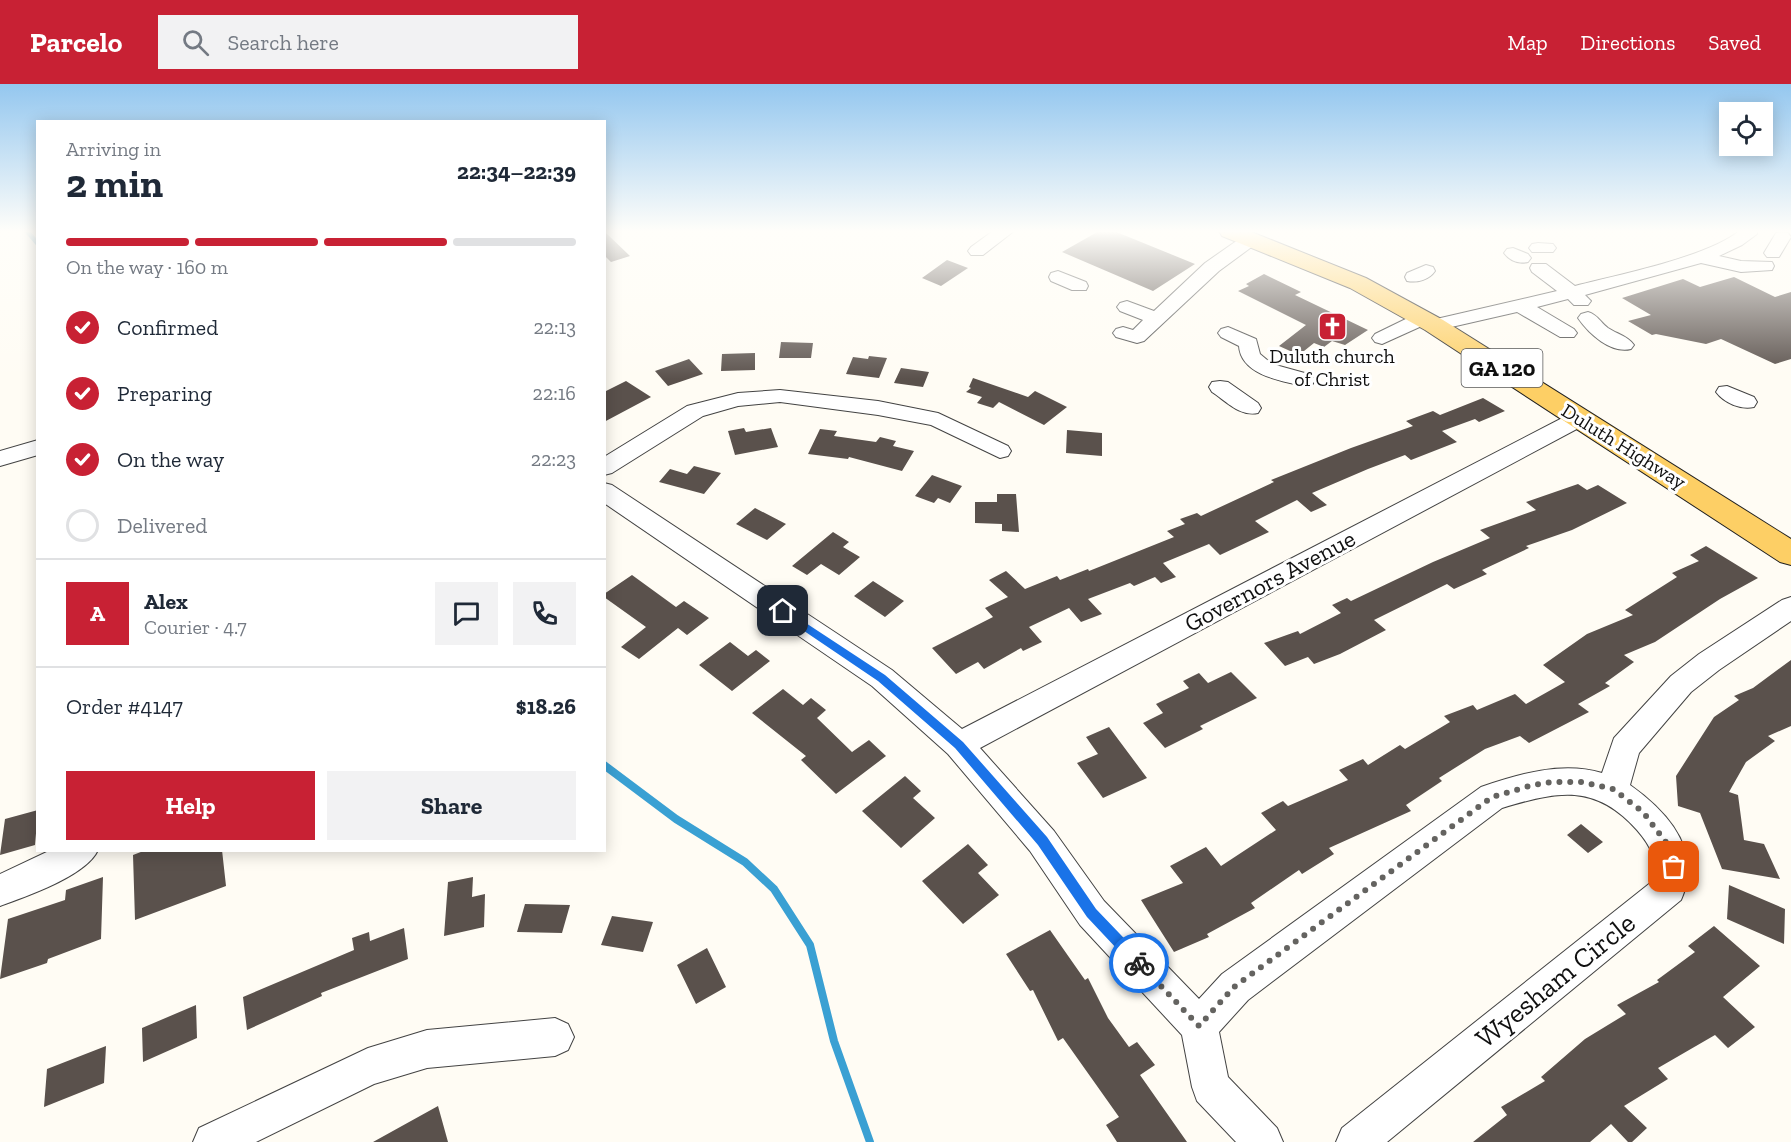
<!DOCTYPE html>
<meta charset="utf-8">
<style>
body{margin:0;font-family:"Zilla Slab",serif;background:#f2f2f3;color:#1f2937;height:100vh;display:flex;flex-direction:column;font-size:22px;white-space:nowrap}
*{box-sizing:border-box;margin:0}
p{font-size:20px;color:#747a83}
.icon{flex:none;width:33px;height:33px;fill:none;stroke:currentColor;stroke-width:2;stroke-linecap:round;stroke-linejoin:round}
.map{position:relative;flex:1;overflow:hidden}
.details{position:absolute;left:36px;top:36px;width:570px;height:732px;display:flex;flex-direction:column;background:#fff;border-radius:0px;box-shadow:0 3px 15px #0003}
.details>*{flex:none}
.tools{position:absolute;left:1719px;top:18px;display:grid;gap:12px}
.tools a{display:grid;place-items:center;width:54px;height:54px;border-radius:0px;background:#fff;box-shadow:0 3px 15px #0003;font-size:30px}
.pin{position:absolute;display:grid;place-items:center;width:51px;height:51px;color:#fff;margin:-26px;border-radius:12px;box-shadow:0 3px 9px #0006}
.courier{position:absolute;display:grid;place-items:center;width:60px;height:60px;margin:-30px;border:4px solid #1a73e8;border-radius:50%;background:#fff;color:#222;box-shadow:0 2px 8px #0007}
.overview em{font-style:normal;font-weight:700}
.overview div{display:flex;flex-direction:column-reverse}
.overview{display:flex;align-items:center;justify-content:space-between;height:102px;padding:0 30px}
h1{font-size:39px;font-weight:700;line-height:45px}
.bar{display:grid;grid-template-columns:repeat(4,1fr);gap:9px 6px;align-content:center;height:72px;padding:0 30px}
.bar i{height:8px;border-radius:4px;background:#e0e1e3}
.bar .selected{background:#c82134}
.bar p{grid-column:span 4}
.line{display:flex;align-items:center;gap:15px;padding:0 30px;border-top:2px solid #e0e1e3}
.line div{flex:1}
.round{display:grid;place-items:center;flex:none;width:63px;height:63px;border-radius:0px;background:#f2f2f3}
ol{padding:0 30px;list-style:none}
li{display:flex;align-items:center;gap:18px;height:66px}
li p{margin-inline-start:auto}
li .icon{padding:6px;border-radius:50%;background:#c82134;color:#fff;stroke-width:4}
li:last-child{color:#747a83}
li i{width:33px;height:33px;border:3px solid #e0e1e3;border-radius:50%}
.cta{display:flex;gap:12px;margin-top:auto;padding:12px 30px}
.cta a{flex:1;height:69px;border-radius:0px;background:#c82134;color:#fff;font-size:24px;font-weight:700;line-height:69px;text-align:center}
.cta a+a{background:#f2f2f3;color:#1f2937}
header{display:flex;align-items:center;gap:36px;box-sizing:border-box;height:84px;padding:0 30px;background:#c82134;color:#fff}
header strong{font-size:28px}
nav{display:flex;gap:33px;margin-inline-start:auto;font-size:21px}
.search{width:420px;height:54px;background:#f2f2f3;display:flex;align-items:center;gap:15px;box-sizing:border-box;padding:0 21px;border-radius:0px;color:#747a83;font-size:22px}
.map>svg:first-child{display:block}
</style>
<header>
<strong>Parcelo</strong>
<div class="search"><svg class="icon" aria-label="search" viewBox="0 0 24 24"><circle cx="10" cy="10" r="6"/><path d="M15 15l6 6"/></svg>Search here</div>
<nav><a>Map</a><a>Directions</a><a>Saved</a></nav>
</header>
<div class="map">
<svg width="1791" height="1058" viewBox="0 0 1791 1058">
<rect width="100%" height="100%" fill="#fffcf4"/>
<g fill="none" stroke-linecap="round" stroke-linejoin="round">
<!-- stream-far1 -->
<path stroke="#3aa0d3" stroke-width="4.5" d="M27 147 38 160"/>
<!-- stream -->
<path stroke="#3aa0d3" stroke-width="8" d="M604 681 676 735 745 778 774 805 810 861 834 957 870 1058"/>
</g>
<!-- building -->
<path fill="#5a514c" d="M604 147 630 172 611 178 604 171Z
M1099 147H1114L1195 180 1153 207 1062 168Z
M947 176 968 184 941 202 922 194Z
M1264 190 1301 208 1295 211 1368 246 1345 261 1332 257 1324 263 1314 259 1299 271 1279 262 1306 241 1238 207 1249 202 1246 200Z
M1734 193 1775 213 1791 208V275L1775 280 1721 255 1706 260 1656 250 1652 251 1628 237 1651 231 1622 214 1683 195 1700 203Z
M781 258 813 259 811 274H779Z
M755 269V286L721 287 722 270Z
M869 272 887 274 879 294 846 290 853 273 868 275Z
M689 275 703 290 668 302 655 287Z
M901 284 929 288 923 303 894 299Z
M973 294 1028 313 1035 307 1067 323 1044 341 999 318 993 324 977 319 982 313 966 308 971 304 969 303Z
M626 297 651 313 604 338V308Z
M1483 314 1505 327 1479 338 1475 335 1442 347 1457 358 1411 376 1405 371 1368 385 1312 409 1327 421 1311 428 1297 416 1255 437 1269 448 1220 471 1209 460 1163 479 1176 493 1161 499 1155 493 1134 502 1130 499 1088 515 1102 530 1081 538 1069 524 1029 543 1042 558 1023 567 1021 564 984 585 978 578 956 590 932 564 993 533 985 524 1008 513 989 496 1006 487 1025 505 1057 492 1060 496 1088 485 1089 487 1174 453 1167 447 1185 440 1180 435 1197 429 1201 432 1274 398 1271 396 1351 364 1413 342 1406 337 1433 327 1440 331Z
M744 344 746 348 771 344 778 363 735 371 728 347Z
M820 345 837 347 834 352 876 358 880 353 896 357 893 362 914 367 902 387 849 373 848 375 808 370Z
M1067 346 1102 349V372L1066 369Z
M694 382 721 389 704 410 659 398 670 385 687 390Z
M932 391 962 402 950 419 938 414 934 419 915 412Z
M1578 400 1587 406 1598 401 1627 419 1572 446 1526 462 1529 464 1482 486 1487 490 1454 505 1447 500 1374 536 1386 546 1340 570 1314 580 1308 573 1285 582 1264 559 1298 547 1300 550 1341 529 1332 521 1347 514 1351 517 1433 478 1490 454 1480 446 1536 426 1526 418Z
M997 410H1016L1019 448 1002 447V440L975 439V418H997Z
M755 424 786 440 767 456 736 440Z
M833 448 849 458 843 463 860 473 839 491 821 480 807 491 792 482Z
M1706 462 1758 494 1720 515 1655 558 1624 571 1634 578 1605 599 1610 602 1578 620 1589 628 1529 659 1520 652 1485 665 1439 694 1442 697 1406 721 1411 727 1329 764 1334 770 1302 790 1299 786 1251 819 1255 824 1207 850 1209 853 1174 868 1141 816 1183 799 1170 782 1206 763 1221 782 1276 746 1261 729 1283 717 1288 722 1348 696 1339 686 1363 675 1368 681 1400 661 1405 665 1450 638 1444 632 1473 621 1477 626 1515 610 1526 620 1565 598 1543 581 1587 550 1633 531 1625 526 1677 493 1672 489 1699 477 1690 471Z
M632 491 676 523 684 517 709 534 687 551 678 544 639 575 621 563 646 543 604 513V510Z
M873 497 904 517 885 533 854 512Z
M730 558 748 572 756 566 770 577 732 607 699 581Z
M1791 576V642L1768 652 1775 657 1746 678 1729 708 1738 711 1744 756 1764 760 1780 795 1722 785 1700 729 1678 722 1676 692 1714 633 1739 616 1734 612 1753 604Z
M1231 588 1257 614 1200 642 1203 645 1165 664 1143 639 1163 629 1156 620 1189 604 1183 597 1199 589 1208 599Z
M783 605 803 621 811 614 826 626 817 634 852 668 869 656 886 672 836 710 801 676 806 672 752 629Z
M1109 643 1147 694 1103 714 1077 679 1098 670 1086 653Z
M905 692 921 707 913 714 935 734 901 764 862 727Z
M38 726 35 761 0 771 5 735Z
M1581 740 1603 758 1588 769 1567 751Z
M968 760 988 781 978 789 999 811 963 840 922 797Z
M146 766H222L226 802 135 836 133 771Z
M103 793 101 855 48 875 47 879 0 895 8 835 65 816 66 806Z
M473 793 472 813 485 810 484 843 444 852 448 798Z
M1729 801 1785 825 1784 860 1727 835Z
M525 820 570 821 562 849 517 848Z
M612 832 653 838 643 868 601 861Z
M1714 842 1760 882 1723 913 1755 943 1728 964 1715 951 1658 984 1668 995 1624 1022 1647 1044 1632 1058H1628L1611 1040 1590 1058H1473L1507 1031 1501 1023 1545 997 1541 993 1585 955 1626 930 1617 921 1659 898 1657 896 1695 868 1688 862Z
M404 844 408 875 321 909 322 912 247 946 243 913 354 866 352 854 369 848 370 857Z
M1050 846 1085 896 1088 894 1108 934 1129 963 1137 958 1155 981 1140 991 1187 1058H1117L1106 1041 1119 1033 1063 954 1058 957 1033 906 1030 907 1006 870Z
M707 864 726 903 696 920 677 881Z
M196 921 197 954 143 978 142 944Z
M106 962 104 999 44 1023 47 985Z
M438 1022 448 1058H373Z"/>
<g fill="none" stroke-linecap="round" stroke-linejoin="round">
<defs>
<path id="minor" d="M993 147H1014L983 171H971L968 167 971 163Z
M1739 147H1757V150L1742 161 1719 172 1741 177 1772 178 1774 182 1772 186 1741 188 1701 179 1585 211 1591 217 1588 221H1574L1568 215 1537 223 1574 245 1577 249 1574 253H1560L1517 228 1434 247 1427 245 1424 241 1382 260 1375 258 1372 254 1375 250 1416 230H1430L1432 236 1557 207 1532 188 1530 184 1532 180H1546L1575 202C1617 191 1708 173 1739 147Z
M1782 148 1788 149 1791 153 1779 173H1767L1764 169 1776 149Z
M1251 150 1257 151 1260 155 1257 159 1219 187 1144 257 1137 259 1116 253 1113 249 1116 245 1123 243 1133 246 1143 236 1120 227 1117 223 1120 219 1127 217 1154 227 1205 179 1245 151Z
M1538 159 1553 160 1556 164 1553 168H1532L1529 164 1532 160Z
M1513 164 1528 170 1531 174 1528 178C1519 180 1510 177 1504 169L1507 165Z
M1426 181 1433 183 1435 187C1429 196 1417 199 1407 197L1405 193 1407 189Z
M1058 187 1086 198 1088 202 1086 206H1072L1051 197 1049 193 1051 189Z
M1588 228C1598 231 1600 238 1608 244 1617 250 1628 252 1634 261L1631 265C1611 270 1589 250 1578 234L1581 230Z
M1228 243 1256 255 1260 270 1272 280 1312 291 1315 296 1312 301 1304 302C1281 297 1241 291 1239 262L1221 253 1218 249 1221 245Z
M1220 297 1228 298 1258 319 1261 324 1258 329C1240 333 1226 317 1212 308L1209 303 1212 298Z
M1727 302 1754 313 1757 318 1754 323C1741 326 1724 319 1716 308L1719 303Z
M780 306 878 317 938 329 1008 362 1011 367 1008 372 1000 374 931 341 878 331 780 318 738 322 703 332 612 389 604 391V373L687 322 738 309Z
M1580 327 1588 329 1591 334 1588 339 980 664 1054 747 1104 817 1199 915 1222 890 1481 703C1519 690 1562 677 1602 689L1614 654 1671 592 1699 570 1782 516 1791 513V537L1719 586 1691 608 1639 669 1630 701C1668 728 1703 767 1681 816L1387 1058H1336L1342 1044 1654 796C1657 775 1651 762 1637 746 1595 699 1558 707 1502 724L1248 916 1219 948 1228 993 1277 1044 1283 1058H1236L1197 1017 1192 1003 1182 951 1080 841 1030 767 948 670 872 602 604 419V399L612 401 892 586 962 645 1572 329Z
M38 356V371L0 382V367Z
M51 766H98C86 792 27 812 0 822V790Z
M555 934 568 940 574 953 568 966 555 972 427 984 374 1000 256 1058H193L199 1044 368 964 427 946Z"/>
<path id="major" d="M1219 147H1249L1366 194 1443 236 1791 455V481L1780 478 1425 246 1350 204 1222 152Z"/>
</defs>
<!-- minor casing -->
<use href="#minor" stroke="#434343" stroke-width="2"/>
<!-- major casing -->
<use href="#major" stroke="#212121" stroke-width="2"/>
<!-- minor -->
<use href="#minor" fill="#fff" fill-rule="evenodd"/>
<!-- major -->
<use href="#major" fill="#fdcf65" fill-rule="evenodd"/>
</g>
<!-- sky -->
<linearGradient id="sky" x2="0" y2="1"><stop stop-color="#94c7ef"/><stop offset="0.5" stop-color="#fffefa"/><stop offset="1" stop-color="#fffefa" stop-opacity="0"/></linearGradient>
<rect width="1791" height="295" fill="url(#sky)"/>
<!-- route -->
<path fill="#1a73e8" d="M783 524 885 591 963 658 1047 753 1096 825 1143 874 1145 879 1143 883 1139 885 1134 883 1087 833 1038 761 955 664 878 597 779 530 778 527Z"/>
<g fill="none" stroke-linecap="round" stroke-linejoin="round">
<!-- done -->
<path stroke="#646360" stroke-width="6" stroke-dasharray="0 10.8" d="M1139 879 1199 942 1234 903 1492 713 1533 701 1552 698H1582L1613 705 1643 728 1668 761 1674 783"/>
</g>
<!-- icons -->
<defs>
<symbol id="church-square" viewBox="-11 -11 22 22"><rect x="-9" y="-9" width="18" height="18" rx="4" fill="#c82134" stroke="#fff"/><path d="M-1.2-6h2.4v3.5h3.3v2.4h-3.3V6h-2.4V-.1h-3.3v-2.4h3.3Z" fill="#fff"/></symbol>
</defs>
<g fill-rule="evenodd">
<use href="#church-square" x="1316" y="226" width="33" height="33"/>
</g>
<g text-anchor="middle" stroke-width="6" stroke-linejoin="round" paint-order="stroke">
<!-- far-poi labels -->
<g font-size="20" fill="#101010" stroke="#fff">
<text x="1332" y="279">Duluth church<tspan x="1332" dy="23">of Christ</tspan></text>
</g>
<!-- far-street labels -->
<g font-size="20" fill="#101010" stroke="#fff">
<text transform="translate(1624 362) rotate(32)" y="7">Duluth Highway</text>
</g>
<!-- shield labels -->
<rect fill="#fff" stroke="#585858" stroke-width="1.5" x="1461.5" y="265" width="81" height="38" rx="4.5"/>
<g font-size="22" font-weight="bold" fill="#101010">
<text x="1502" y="292">GA 120</text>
</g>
<!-- street labels -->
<g font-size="24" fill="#101010" stroke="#fff">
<text transform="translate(1270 497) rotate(-28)" y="8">Governors Avenue</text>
</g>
<!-- near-street labels -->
<g font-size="28" fill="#101010" stroke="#fff">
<text transform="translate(1555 896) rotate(-39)" y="10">Wyesham Circle</text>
</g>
</g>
</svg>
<div class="tools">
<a><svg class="icon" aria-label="locate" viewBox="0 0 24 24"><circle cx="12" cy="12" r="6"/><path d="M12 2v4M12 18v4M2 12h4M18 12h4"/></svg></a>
</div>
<div class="pin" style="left:1674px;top:783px;background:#ea580c"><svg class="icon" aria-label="bag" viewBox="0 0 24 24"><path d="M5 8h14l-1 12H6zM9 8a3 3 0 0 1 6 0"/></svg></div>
<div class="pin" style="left:783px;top:527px;background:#1f2937"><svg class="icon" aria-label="home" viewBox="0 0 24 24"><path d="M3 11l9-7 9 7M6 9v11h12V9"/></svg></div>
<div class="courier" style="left:1139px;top:879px"><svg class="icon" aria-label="bike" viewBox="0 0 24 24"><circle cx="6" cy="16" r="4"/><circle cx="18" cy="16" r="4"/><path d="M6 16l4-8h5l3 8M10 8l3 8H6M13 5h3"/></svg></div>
<section class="details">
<div class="overview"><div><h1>2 min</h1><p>Arriving in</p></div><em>22:34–22:39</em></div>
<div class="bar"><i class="selected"></i><i class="selected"></i><i class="selected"></i><i></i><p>On the way · 160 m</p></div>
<ol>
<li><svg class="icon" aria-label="check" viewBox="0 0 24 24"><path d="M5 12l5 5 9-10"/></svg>Confirmed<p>22:13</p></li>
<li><svg class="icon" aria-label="check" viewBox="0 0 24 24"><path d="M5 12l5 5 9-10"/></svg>Preparing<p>22:16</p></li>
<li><svg class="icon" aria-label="check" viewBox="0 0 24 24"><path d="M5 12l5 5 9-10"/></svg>On the way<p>22:23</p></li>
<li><i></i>Delivered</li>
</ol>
<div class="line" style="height:108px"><b class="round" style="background:#c82134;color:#fff">A</b><div><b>Alex</b><p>Courier · 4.7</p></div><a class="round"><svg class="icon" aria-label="chat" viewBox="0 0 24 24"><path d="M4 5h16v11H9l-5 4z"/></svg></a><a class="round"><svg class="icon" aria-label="phone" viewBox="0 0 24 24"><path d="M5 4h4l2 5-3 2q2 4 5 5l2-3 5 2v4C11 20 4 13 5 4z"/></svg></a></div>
<div class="line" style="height:78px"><div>Order #4147</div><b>$18.26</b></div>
<div class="cta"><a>Help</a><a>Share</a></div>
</section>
</div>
